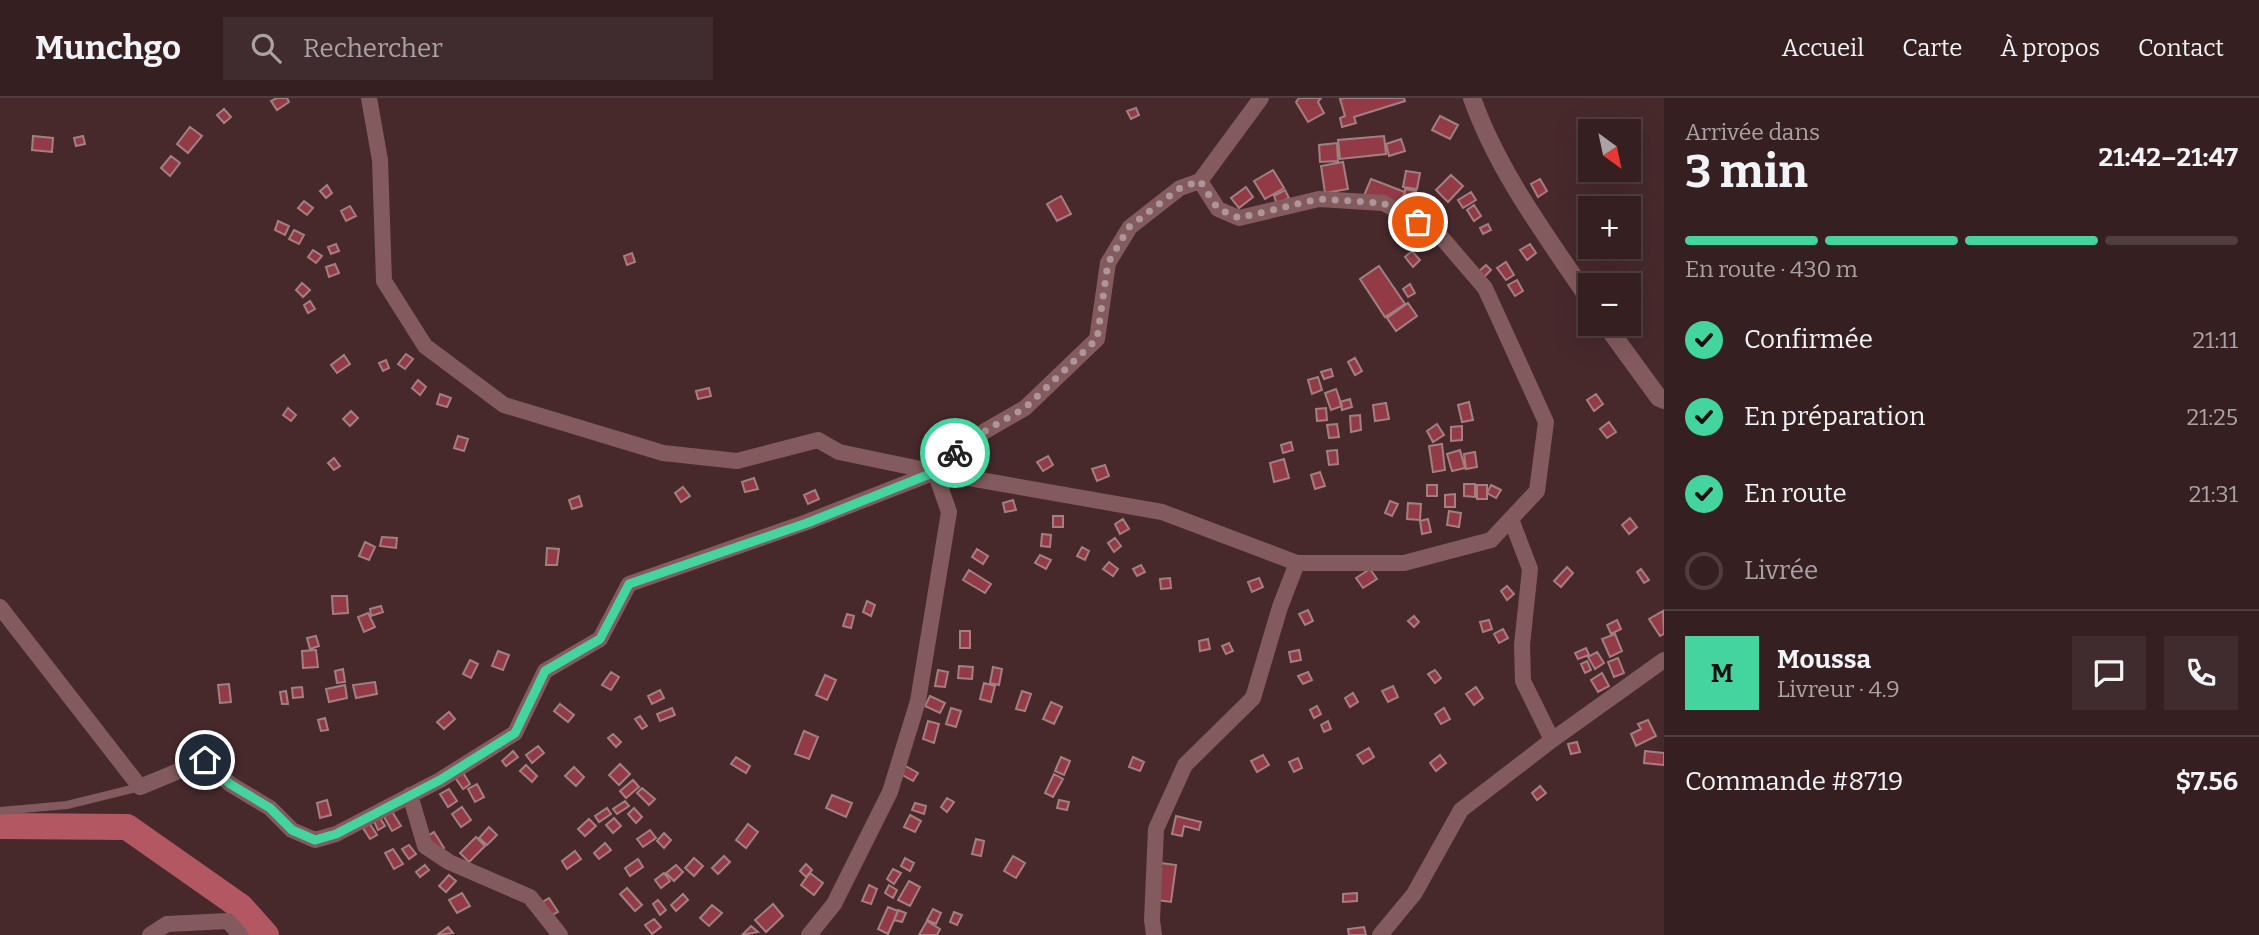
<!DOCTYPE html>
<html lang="fr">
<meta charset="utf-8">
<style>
body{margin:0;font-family:Bitter,serif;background:#402c2e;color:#f1f3f6;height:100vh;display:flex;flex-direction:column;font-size:26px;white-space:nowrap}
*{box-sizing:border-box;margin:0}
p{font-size:23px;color:#aaa2a5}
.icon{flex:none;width:38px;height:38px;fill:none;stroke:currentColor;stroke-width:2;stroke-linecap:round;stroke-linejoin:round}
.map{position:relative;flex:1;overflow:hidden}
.side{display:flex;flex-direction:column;background:#351f21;width:595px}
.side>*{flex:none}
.needle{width:46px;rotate:147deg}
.buttons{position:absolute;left:1578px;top:21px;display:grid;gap:14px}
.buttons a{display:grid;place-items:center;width:63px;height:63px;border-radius:0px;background:#351f21;box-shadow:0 7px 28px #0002,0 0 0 2px #4f3d3f;font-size:35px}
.pin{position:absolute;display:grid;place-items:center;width:60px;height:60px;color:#fff;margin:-30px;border:4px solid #fff;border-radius:50%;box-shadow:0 2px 7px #0007}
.courier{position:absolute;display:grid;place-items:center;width:70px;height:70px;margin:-35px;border:5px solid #44d49f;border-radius:50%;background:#fff;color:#222;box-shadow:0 2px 9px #0007}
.overview em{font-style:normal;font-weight:700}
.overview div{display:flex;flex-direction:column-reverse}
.overview{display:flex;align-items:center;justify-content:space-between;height:119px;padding:0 21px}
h1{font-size:46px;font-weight:700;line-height:52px}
.bar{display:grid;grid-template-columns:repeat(4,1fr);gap:10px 7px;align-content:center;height:84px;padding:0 21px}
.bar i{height:9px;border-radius:5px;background:#4f3d3f}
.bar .current{background:#44d49f}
.bar p{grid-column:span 4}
.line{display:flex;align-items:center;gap:18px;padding:0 21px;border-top:2px solid #4f3d3f}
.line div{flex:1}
.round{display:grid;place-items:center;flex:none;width:74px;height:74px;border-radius:0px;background:#402c2e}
ol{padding:0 21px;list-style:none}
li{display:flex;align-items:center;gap:21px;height:77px}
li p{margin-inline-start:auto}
li .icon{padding:7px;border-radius:50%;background:#44d49f;color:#111;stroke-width:4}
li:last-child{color:#aaa2a5}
li i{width:38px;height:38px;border:4px solid #4f3d3f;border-radius:50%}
header{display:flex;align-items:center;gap:42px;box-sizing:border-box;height:98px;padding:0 35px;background:#351f21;border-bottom:2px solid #4f3d3f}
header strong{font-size:33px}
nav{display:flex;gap:38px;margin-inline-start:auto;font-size:24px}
.search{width:490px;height:63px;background:#402c2e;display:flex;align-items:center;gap:18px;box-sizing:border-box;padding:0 24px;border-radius:0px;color:#aaa2a5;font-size:26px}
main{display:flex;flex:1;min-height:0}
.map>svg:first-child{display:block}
</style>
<header>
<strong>Munchgo</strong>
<div class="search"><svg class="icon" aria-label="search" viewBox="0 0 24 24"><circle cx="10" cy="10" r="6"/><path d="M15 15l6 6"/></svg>Rechercher</div>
<nav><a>Accueil</a><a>Carte</a><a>À propos</a><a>Contact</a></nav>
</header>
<main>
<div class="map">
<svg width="1664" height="837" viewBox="0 0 1664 837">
<rect width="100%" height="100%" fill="#47292c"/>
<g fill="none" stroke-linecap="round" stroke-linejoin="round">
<!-- river -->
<path stroke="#b35863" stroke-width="26" d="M0 728 127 729 241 809 266 837"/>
</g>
<!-- building -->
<path fill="#923b47" stroke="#a37f81" stroke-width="2" d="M277 0H287L289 4 277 12 271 3Z
M1299 0H1321L1318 4 1324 15 1308 24 1296 4Z
M1344 0H1404L1405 3 1354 19 1356 25 1342 29 1340 20 1345 18 1340 1Z
M1136 10 1139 17 1131 21 1127 13Z
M224 11 231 19 224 25 217 17Z
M1440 18 1458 27 1450 41 1432 32Z
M190 29 202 38 188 55 177 46Z
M33 38 53 40 52 54 32 52Z
M83 38 85 46 76 48 74 40Z
M1384 38 1386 56 1340 61 1338 42Z
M1401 41 1405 53 1389 58 1386 46Z
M1337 45 1338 63 1320 64 1319 47Z
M171 58 180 65 170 78 161 70Z
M1343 64 1348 91 1325 95 1321 68Z
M1273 72 1284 90 1265 101 1254 83Z
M1406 73 1420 75 1417 91 1403 89Z
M1451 77 1463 88 1448 104 1436 92Z
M1371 81 1405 94 1397 114 1363 100Z
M1540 81 1547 93 1538 99 1531 86Z
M327 87 332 95 326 100 320 93Z
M1246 89 1253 99 1239 110 1231 100Z
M1405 91 1416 93 1414 113 1403 112Z
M1285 92 1289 100 1277 106 1274 98Z
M1471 94 1476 102 1463 110 1458 102Z
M1061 98 1071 116 1057 123 1047 106Z
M304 103 313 110 307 117 298 110Z
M1474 107 1481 118 1474 123 1467 112Z
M350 108 356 118 346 123 341 113Z
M278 123 289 128 285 137 275 132Z
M1488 126 1491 132 1483 136 1480 130Z
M294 132 304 137 299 146 289 141Z
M336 146 339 153 331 156 328 149Z
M1530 146 1536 155 1527 162 1520 152Z
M313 152 322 158 316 165 308 159Z
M1412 153 1420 162 1413 169 1405 159Z
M632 155 635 164 627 167 624 158Z
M1506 164 1514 177 1506 182 1497 170Z
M335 166 339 175 329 179 326 169Z
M1486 167 1491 172 1480 183 1475 177Z
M1379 168 1405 206 1385 219 1360 181Z
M1517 182 1523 193 1515 198 1508 187Z
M302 185 310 192 303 199 296 192Z
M1410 186 1415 195 1408 199 1403 191Z
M310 203 315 211 308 215 304 207Z
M1408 205 1417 218 1396 233 1387 220Z
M406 256 413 261 405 271 398 266Z
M344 257 350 266 337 275 331 267Z
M1355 260 1362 273 1355 277 1348 264Z
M386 262 389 270 383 273 379 265Z
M1331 271 1333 278 1324 281 1321 274Z
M1318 279 1322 292 1312 296 1308 282Z
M418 282 426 289 420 297 412 290Z
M709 290 711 298 698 301 696 293Z
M1336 291 1342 308 1331 312 1325 295Z
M440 296 451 300 447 309 437 306Z
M1596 296 1603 306 1594 313 1587 302Z
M1350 301 1352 309 1342 312 1340 304Z
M1469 304 1473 322 1462 324 1458 307Z
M1386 305 1389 321 1375 323 1373 307Z
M288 310 296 317 291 323 283 317Z
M1326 310 1327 322 1317 323 1316 311Z
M351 313 358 320 350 328 343 321Z
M1360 317 1361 332 1351 334 1350 318Z
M1609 324 1616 334 1607 340 1600 331Z
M1337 326 1339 339 1329 340 1327 327Z
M1437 326 1444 337 1433 344 1427 333Z
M1462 328V342L1451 343V329Z
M458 338 468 341 464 353 454 350Z
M1291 344 1293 352 1283 355 1281 347Z
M1442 346 1445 372 1433 374 1429 348Z
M1337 352 1338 366 1329 367 1327 353Z
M1460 352 1465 370 1452 373 1447 356Z
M1475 354 1477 369 1466 371 1464 356Z
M1048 358 1053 367 1043 373 1037 364Z
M334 360 340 368 334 372 328 365Z
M1284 361 1289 380 1274 384 1270 365Z
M1105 367 1109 378 1097 383 1092 371Z
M1320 374 1325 388 1315 391 1311 377Z
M754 380 758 391 745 394 742 384Z
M1464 386H1475V399L1464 398Z
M1427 387H1437V398H1427Z
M1477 387H1487V401H1477Z
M1491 387 1501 392 1496 400 1487 395Z
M683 389 690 398 681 404 675 395Z
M815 392 819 401 808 406 804 397Z
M1455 396V409H1445V397Z
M579 398 582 408 572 411 569 402Z
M1013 402 1016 412 1005 414 1003 405Z
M1390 403 1398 406 1392 418 1385 415Z
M1408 405 1421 406 1420 422 1407 421Z
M1449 413 1461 415 1459 429 1447 427Z
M1053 418H1063V429H1053Z
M1630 420 1637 429 1629 436 1622 427Z
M1123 421 1129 431 1120 436 1115 426Z
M1428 421 1431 434 1422 436 1420 423Z
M1042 436 1051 437 1050 449 1041 448Z
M382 439 397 440 396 450 380 448Z
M1115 440 1121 448 1114 454 1108 445Z
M365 444 375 449 369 462 359 458Z
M1082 449 1089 453 1085 462 1077 458Z
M547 450 559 451 557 467H546Z
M977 451 988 458 983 466 972 459Z
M1040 457 1051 462 1046 471 1035 465Z
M1109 464 1118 471 1113 478 1103 471Z
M1141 467 1145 474 1137 478 1133 471Z
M1567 469 1573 475 1561 489 1554 483Z
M1370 471 1377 481 1363 490 1356 480Z
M1641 471 1649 482 1644 485 1637 474Z
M969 472 991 486 985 495 963 482Z
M1170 480 1171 490 1161 491 1160 481Z
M1259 480 1263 489 1252 494 1248 484Z
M1507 488 1514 496 1507 502 1501 493Z
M332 498H347L348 515 333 516Z
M867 503 875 507 871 518 863 514Z
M381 508 383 514 371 518 370 511Z
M1308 512 1313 523 1305 527 1299 516Z
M1663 513 1664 536 1660 538 1649 521Z
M368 515 375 529 364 534 358 519Z
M847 516 854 518 851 530 843 528Z
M1414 518 1419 524 1414 529 1408 523Z
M1489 522 1492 531 1483 534 1480 524Z
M1617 522 1621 531 1611 536 1607 527Z
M1503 531 1508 540 1499 545 1494 536Z
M960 533H970V550H960Z
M1615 536 1622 553 1610 559 1602 541Z
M316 538 319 548 310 551 307 540Z
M1208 541 1210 551 1200 553 1199 543Z
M1229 545 1233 553 1226 556 1222 548Z
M1586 550 1589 557 1578 561 1575 555Z
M316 552 318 569 303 570 302 553Z
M1299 552 1301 562 1291 564 1289 554Z
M498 553 509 557 503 572 492 568Z
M1597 554 1604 565 1595 571 1588 559Z
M1618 560 1624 575 1614 579 1608 564Z
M470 562 478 566 471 580 463 576Z
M1587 563 1591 572 1585 575 1581 566Z
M959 568 973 569 972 581 958 580Z
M993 569 1002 571 999 587 990 585Z
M343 571 345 584 337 585 335 573Z
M938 572 948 574 945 589 935 588Z
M1435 572 1441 580 1435 585 1428 576Z
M611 574 619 579 611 592 602 587Z
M1308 574 1312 582 1303 586 1298 578Z
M1602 575 1609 588 1598 594 1591 582Z
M825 577 836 582 827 602 816 597Z
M375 584 377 596 356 600 353 587Z
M984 585 995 588 991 604 980 601Z
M229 586 231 604 220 605 218 587Z
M345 587 347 600 329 604 326 591Z
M1393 588 1398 599 1388 604 1382 593Z
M302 589 303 599 293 600 292 590Z
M1476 589 1483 600 1474 607 1466 596Z
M660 592 664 600 652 606 648 598Z
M286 593 288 606H282L280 594Z
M1022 593 1031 596 1025 613 1016 611Z
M1353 595 1358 604 1350 609 1345 600Z
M930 598 945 605 940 615 925 608Z
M1051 604 1062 609 1054 626 1043 621Z
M560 606 574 617 568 624 554 613Z
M1317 608 1321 616 1314 620 1310 612Z
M672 610 675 617 660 623 657 616Z
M951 610 961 613 956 629 946 626Z
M1444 610 1450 621 1441 626 1435 616Z
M449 614 455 621 444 631 437 624Z
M640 618 647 628 642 631 635 621Z
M325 620 328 632 321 633 318 622Z
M1648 622 1656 638 1636 648 1631 636 1641 631 1638 626Z
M928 623 939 626 934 645 923 641Z
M1328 623 1331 631 1324 634 1321 627Z
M804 633 818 639 809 661 795 656Z
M613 636 621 644 616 649 608 640Z
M1577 644 1580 654 1571 656 1568 646Z
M538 648 544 655 532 665 526 657Z
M1369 650 1374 659 1363 666 1357 657Z
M513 653 518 659 506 668 502 663Z
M1645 653 1664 655V667L1644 665Z
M1263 657 1269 667 1257 674 1251 663Z
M1440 657 1446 665 1436 673 1430 665Z
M736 659 750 668 746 675 731 666Z
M1061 659 1070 663 1064 677 1055 673Z
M1133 659 1144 664 1140 673 1129 669Z
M1298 660 1302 670 1294 674 1289 664Z
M620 666 630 676 619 687 609 677Z
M526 667 537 678 532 684 520 673Z
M904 667 918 675 913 683 899 675Z
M574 669 584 679 576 688 565 678Z
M462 673 470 686 463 691 454 678Z
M1054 676 1063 681 1053 699 1045 695Z
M633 682 639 689 626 700 620 693Z
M477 686 484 699 475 704 468 691Z
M1540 688 1546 695 1537 702 1532 695Z
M642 690 655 701 649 707 637 695Z
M449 691 457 703 448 709 440 696Z
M832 697 852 705 846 719 826 710Z
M947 700 954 704 947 714 941 709Z
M327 702 331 717 320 720 317 705Z
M1059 702 1069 704 1067 712 1057 710Z
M625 703 629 708 617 716 613 711Z
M915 705 926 708 924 716 912 712Z
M462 709 471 722 461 729 452 716Z
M607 710 611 716 599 724 595 718Z
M634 710 642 719 636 725 628 716Z
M391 712 401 728 392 733 383 717Z
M910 717 921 723 915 734 904 729Z
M1176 718 1201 724 1199 732 1184 728 1182 738 1172 736Z
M380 720 385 728 378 732 374 723Z
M614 720 621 728 613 735 606 727Z
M589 721 596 728 585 738 578 731Z
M370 726 377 737 370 741 363 730Z
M748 726 758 734 746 750 736 742Z
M489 729 497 737 487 747 479 740Z
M650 732 656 740 643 749 637 741Z
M434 734 444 750 434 756 425 740Z
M664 735 671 742 664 750 657 743Z
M476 739 485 748 469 764 460 755Z
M976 741 984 743 981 758 972 756Z
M605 745 611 752 599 761 594 755Z
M409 747 416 756 409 761 402 751Z
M393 751 403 766 394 771 385 755Z
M575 753 581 761 567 771 562 763Z
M724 758 730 764 718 776 712 770Z
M1013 758 1025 765 1016 780 1004 773Z
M694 760 703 768 694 778 685 770Z
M905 760 914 765 910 773 901 768Z
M638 761 643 769 630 778 625 770Z
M1161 765 1176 767 1171 804 1156 802Z
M806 766 812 772 806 779 800 773Z
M425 767 429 772 420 779 416 774Z
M676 767 683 774 674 783 666 775Z
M893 771 901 775 894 786 887 781Z
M664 775 670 783 661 790 655 782Z
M810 775 823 785 814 797 801 787Z
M449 777 456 783 446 794 439 788Z
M909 783 920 789 910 808 898 802Z
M869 787 877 791 871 806 862 803Z
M889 787 897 792 893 800 885 795Z
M627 790 642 807 635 813 620 796Z
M462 795 470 808 457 815 449 802Z
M1357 795V803L1343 804V796Z
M683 796 688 802 676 813 671 807Z
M549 800 558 814 547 820 539 806Z
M658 802 666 812 660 817 653 806Z
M773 806 783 818 766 834 755 822Z
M712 807 722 815 709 828 700 820Z
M888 809 898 813 888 836 878 831Z
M933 811 941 815 936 826 927 822Z
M898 812 906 815 902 824 894 822Z
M954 814 962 817 957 827 950 824Z
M654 821 661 829 652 836 645 827Z
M927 823 940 831 937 837H919Z
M751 828 758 834 742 837Z
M448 829 453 835 437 837Z
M1364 829 1366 837H1349L1348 831Z"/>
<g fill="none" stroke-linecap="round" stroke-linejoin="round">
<!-- service -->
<path stroke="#835b5e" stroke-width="8" d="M0 713 67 707 140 689"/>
<!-- minor -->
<path stroke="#835b5e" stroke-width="16" d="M369 0 380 62 384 183 425 248 504 307 663 355 737 363 818 342 839 354 935 374 1162 414 1297 465H1404L1491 442 1537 393 1546 324 1485 190 1436 133 1383 105 1319 101 1239 120 1218 111 1200 83
M1511 421 1530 471 1522 547 1523 583 1552 642
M0 509 140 689 205 662 230 686 270 710 292 732 315 742 336 736 440 682 515 635 545 573 600 541 629 486 807 424 935 374 966 344 1025 310 1097 241 1108 165 1130 129 1180 90 1200 83 1261 0
M410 697 425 748 449 764 530 799 560 837
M150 837 167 826 228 823 240 837
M809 837 834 806 890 694 918 603 949 414 935 374
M1154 837 1152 822 1156 731 1185 667 1253 600 1280 509 1297 465
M1380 837 1414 796 1461 712 1552 642 1664 562"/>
<!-- tertiary -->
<path stroke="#835b5e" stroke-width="18" d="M1472 0C1498 74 1548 140 1591 204
M1605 226 1659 300 1664 302"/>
</g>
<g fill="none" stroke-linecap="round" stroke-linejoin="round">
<!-- done -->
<path stroke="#ae9698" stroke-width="7" stroke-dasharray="0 12.6" d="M955 355 966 344 1025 310 1097 241 1108 165 1129 129 1180 90 1200 83 1218 111 1239 120 1318 101 1383 105 1418 124"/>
<!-- route -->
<path stroke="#44d49f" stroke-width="9" d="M205 662 230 686 270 710 292 732 315 742 336 736 440 682 515 635 545 573 600 541 629 486 807 425 935 374 955 355"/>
</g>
</svg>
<div class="buttons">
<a><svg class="needle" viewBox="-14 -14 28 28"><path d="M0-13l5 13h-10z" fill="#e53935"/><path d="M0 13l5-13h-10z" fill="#aaa2a5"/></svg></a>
<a>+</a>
<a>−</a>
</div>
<div class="pin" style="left:1418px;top:124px;background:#ea580c"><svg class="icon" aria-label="bag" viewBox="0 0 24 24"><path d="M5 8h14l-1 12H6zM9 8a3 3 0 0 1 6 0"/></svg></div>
<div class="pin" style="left:205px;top:662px;background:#1f2937"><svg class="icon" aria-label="home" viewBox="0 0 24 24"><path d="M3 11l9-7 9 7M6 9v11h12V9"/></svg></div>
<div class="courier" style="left:955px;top:355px"><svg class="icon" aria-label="bike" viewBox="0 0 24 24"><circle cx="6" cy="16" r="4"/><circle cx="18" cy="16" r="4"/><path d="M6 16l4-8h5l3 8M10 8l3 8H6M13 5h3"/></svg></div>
</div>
<section class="side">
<div class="overview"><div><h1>3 min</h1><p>Arrivée dans</p></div><em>21:42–21:47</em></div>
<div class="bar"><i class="current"></i><i class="current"></i><i class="current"></i><i></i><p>En route · 430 m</p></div>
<ol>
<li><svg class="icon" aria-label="check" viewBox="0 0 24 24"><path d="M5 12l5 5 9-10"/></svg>Confirmée<p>21:11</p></li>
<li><svg class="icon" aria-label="check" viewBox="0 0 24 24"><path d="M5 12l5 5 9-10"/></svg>En préparation<p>21:25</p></li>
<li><svg class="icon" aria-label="check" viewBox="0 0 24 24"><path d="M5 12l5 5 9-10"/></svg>En route<p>21:31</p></li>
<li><i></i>Livrée</li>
</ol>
<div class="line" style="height:126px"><b class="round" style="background:#44d49f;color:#111">M</b><div><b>Moussa</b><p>Livreur · 4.9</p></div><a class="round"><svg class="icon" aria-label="chat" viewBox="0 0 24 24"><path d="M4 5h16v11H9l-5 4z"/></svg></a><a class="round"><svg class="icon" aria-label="phone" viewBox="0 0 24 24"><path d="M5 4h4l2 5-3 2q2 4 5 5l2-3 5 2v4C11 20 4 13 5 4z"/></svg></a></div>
<div class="line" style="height:91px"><div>Commande #8719</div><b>$7.56</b></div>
</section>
</main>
